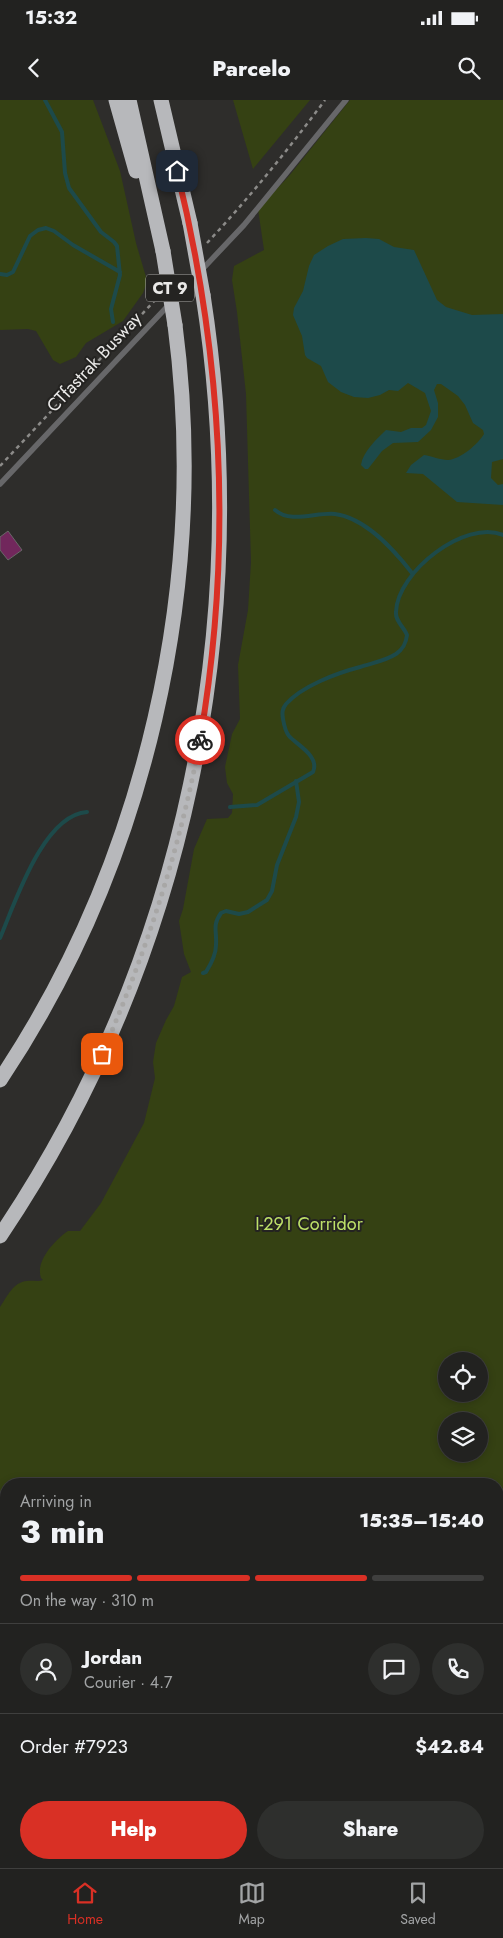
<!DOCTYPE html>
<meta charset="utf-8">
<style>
body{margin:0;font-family:Jost,sans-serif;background:#2e2f2d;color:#f1f3f6;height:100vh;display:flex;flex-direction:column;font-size:19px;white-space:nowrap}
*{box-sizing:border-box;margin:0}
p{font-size:16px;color:#a2a4a5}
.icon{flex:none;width:28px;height:28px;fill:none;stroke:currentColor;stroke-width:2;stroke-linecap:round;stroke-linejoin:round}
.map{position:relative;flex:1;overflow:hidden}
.sheet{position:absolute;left:0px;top:1378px;width:504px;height:391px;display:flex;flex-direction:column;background:#222220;border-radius:20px 20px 0 0;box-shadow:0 2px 8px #0003,0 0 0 1px #3f3f3e}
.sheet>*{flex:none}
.fabs{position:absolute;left:438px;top:1252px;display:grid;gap:10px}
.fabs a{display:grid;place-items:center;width:50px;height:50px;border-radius:50%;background:#222220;box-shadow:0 2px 8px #0003,0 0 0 1px #3f3f3e;font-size:25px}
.pin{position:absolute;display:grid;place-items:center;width:42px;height:42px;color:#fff;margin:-21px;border-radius:10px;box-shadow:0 2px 8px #0006}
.courier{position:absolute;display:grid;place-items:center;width:50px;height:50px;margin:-25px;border:4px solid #d93025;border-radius:50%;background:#fff;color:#222;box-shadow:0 1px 6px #0007}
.headline em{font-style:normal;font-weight:800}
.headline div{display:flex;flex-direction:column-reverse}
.headline{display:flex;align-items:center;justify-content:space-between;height:85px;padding:0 20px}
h1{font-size:32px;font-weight:800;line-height:38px}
.bar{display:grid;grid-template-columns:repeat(4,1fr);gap:8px 5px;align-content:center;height:60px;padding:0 20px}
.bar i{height:6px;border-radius:4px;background:#3f3f3e}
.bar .current{background:#d93025}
.bar p{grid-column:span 4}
.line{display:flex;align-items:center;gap:12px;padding:0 20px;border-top:1px solid #3f3f3e}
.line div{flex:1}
.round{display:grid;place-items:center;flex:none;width:52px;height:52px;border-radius:26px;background:#2e2f2d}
.cta{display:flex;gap:10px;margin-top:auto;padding:10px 20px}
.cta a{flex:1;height:58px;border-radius:30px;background:#d93025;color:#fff;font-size:20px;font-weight:800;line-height:58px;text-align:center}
.cta a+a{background:#2e2f2d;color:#f1f3f6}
.status{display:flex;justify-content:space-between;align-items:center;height:35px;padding:0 25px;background:#222220;direction:ltr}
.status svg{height:14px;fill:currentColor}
header{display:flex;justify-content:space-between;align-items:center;height:65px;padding:0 20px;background:#222220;font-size:22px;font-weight:800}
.dock{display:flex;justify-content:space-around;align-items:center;height:70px;border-top:1px solid #3f3f3e;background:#222220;font-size:14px;color:#a2a4a5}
.dock a{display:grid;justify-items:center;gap:2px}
.dock .current{color:#d93025}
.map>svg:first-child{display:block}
</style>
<div class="status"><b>15:32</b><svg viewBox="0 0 49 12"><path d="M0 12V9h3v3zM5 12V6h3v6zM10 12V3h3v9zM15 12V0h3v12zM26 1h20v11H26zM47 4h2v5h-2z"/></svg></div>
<header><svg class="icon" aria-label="back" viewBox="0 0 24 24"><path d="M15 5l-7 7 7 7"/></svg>Parcelo<svg class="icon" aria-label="search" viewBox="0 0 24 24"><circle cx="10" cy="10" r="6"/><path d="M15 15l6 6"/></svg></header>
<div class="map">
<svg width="503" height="1768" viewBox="0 0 503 1768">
<rect width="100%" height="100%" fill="#2e2d2b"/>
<!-- green -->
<path fill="#354113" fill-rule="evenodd" d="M0 0H93L120 71 136 143 146 177V185L143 193 123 221 86 243 76 257 60 264 53 260 36 231 28 229 0 230Z
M233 0H310L253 69Z
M350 0H503V1646L498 1649V1384H6V1467H0V1207C7 1197 13 1182 27 1181 33 1180 37 1182 43 1180L41 1178C35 1161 55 1140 68 1131H80L101 1103 144 1023 155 978 153 962 156 943 166 920 174 906 182 877 191 872 184 854 179 821 183 809 194 749 207 719 228 718 232 713 233 694 227 683 225 667 232 634 240 619 238 565 248 510 251 462 246 294 237 212 232 180 234 166 264 150 258 109 289 76ZM446 1261H479V1294H446ZM446 1321H479V1354H446Z"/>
<!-- water -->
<path fill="#1d4a4a" d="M366 138 379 139 394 147 414 150 437 200 446 207 472 215 503 214V359L492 362 491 378 498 385 503 384V405L457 402 423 374 406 373 411 365 424 355C432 356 440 360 448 360 461 359 478 344 484 334L483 330 473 323 465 305 458 296 441 284H437L434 290 438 303V317L431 330 418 342 393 343 382 351 368 369H365L361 365C363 351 377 339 386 330L401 332 411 328H422L426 325 431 311 425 293 408 283 398 291 389 290 380 295 368 298 354 297 341 292 328 282 321 266 307 258 305 255 302 236 293 215 294 208 303 191 309 166 314 155 328 146 343 139Z"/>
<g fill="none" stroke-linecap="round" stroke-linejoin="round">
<!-- stream -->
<path stroke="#1d4a4a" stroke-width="4" d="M45 0 62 32 65 73 69 88 101 132 114 142 117 146 120 175 111 209 113 222
M0 174 7 175 13 172 30 136 38 130 46 128 54 131 73 145 120 172
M275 410C291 424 316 412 335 414 366 418 394 450 412 473
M230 707 257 705 313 672C320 656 297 645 289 636 285 631 284 625 283 619 282 613 282 609 286 604 302 586 337 573 360 567 372 563 385 561 396 554 403 549 406 544 407 535 404 527 395 521 396 512 397 472 465 419 503 435
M0 838C15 803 43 715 87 712
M203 873 206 872C211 864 216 854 216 845 217 830 212 826 221 813L226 811 239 814 248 812 267 800 272 791 277 765 296 717 299 702 296 681"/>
</g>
<!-- building -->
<path fill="#71275c" stroke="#696768" d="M8 431 22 450 8 460 0 450V437Z"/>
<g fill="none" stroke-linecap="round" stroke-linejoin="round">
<!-- path -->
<path stroke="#8c8b89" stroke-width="2.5" stroke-dasharray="4 4" stroke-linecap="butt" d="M207 143C249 98 288 50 325 0
M0 366 158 197"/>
<!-- lane -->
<path stroke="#676769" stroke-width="5.5" d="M0 384 244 125 346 0"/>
<!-- street -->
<path stroke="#676769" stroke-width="11" d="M0 1538H5
M0 1724 6 1723
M498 1726H503
M140 1762V1768"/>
<!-- highway -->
<path stroke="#b7b8bb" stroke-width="15" d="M116 0 136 71
M129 0 163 151
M161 0 190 123
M0 980C146 762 209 485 175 225
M0 1136C186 860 254 523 203 195"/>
<!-- highway-bridge -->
<path stroke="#b7b8bb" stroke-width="15" d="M190 123 203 195
M163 151 175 225"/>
</g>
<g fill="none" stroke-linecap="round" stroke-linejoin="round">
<!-- done -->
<path stroke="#a8a7a6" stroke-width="5" stroke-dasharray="0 9" d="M102 954C146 853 180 749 200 640"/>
<!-- route -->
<path stroke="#d93025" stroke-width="6" d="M177 71C223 259 233 449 200 640"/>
</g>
<g text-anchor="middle" stroke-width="4" stroke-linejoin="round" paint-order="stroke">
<!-- shield labels -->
<rect fill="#242321" stroke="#afaeac" stroke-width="1" x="146" y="174.5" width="48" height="27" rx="4"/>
<g font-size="16" font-weight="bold" fill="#eae9e8">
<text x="170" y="194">CT 9</text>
</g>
<!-- street labels -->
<g font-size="18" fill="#eae9e8" stroke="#242321">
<text transform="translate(94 262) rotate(-47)" y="6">CTfastrak Busway</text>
</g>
<!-- park labels -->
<g font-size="18" fill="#bee169" stroke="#242321">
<text x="309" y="1130">I-291 Corridor</text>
</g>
</g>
</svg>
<div class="fabs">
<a><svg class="icon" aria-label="locate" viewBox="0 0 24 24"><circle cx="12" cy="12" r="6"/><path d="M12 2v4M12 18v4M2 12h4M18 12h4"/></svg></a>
<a><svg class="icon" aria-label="layers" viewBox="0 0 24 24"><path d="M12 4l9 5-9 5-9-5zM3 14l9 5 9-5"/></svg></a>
</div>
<div class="pin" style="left:102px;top:954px;background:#ea580c"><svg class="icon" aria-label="bag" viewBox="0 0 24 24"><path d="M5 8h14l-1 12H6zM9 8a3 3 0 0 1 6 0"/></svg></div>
<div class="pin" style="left:177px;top:71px;background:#1f2937"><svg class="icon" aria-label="home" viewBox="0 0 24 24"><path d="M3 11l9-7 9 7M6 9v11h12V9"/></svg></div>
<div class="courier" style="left:200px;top:640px"><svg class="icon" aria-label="bike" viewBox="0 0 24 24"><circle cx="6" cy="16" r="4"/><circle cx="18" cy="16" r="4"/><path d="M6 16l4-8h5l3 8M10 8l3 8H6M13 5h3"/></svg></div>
<section class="sheet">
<div class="headline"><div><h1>3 min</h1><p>Arriving in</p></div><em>15:35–15:40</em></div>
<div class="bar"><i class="current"></i><i class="current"></i><i class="current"></i><i></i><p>On the way · 310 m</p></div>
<div class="line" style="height:90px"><a class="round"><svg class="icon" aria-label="person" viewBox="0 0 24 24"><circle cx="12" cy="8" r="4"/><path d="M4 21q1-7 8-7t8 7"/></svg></a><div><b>Jordan</b><p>Courier · 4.7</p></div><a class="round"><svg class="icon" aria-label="chat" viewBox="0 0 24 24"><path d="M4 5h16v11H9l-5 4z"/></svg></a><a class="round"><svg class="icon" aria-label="phone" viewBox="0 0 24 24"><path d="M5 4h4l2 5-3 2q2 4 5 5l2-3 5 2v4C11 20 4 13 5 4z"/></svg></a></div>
<div class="line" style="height:65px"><div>Order #7923</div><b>$42.84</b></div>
<div class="cta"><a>Help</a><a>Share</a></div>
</section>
</div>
<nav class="dock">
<a class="current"><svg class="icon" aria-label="home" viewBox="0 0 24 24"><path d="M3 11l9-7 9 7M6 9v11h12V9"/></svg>Home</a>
<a><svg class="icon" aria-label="map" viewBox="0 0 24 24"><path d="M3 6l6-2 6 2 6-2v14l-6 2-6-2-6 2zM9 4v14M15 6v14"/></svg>Map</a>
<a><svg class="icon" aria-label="saved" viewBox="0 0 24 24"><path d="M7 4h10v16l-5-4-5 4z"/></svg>Saved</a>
</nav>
